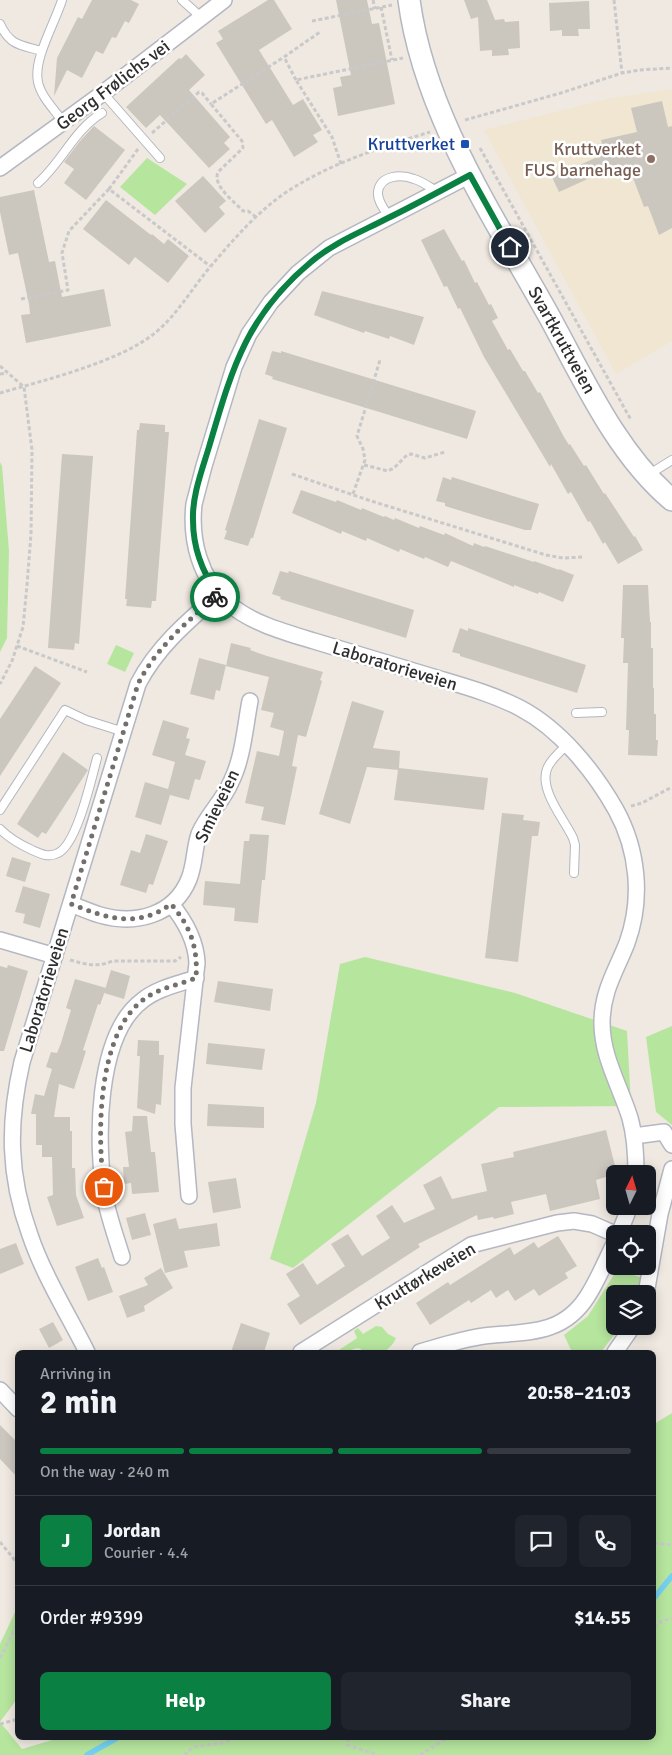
<!DOCTYPE html>
<meta charset="utf-8">
<style>
body{margin:0;font-family:Signika,sans-serif;background:#20242c;color:#f1f3f6;height:100vh;display:flex;flex-direction:column;font-size:19px;white-space:nowrap}
*{box-sizing:border-box;margin:0}
p{font-size:16px;color:#9ea1a6}
.icon{flex:none;width:28px;height:28px;fill:none;stroke:currentColor;stroke-width:2;stroke-linecap:round;stroke-linejoin:round}
.map{position:relative;flex:1;overflow:hidden}
.panel{position:absolute;left:15px;top:1350px;width:641px;height:390px;display:flex;flex-direction:column;background:#171b24;border-radius:8px;box-shadow:0 2px 12px #0003}
.panel>*{flex:none}
.needle{width:32px;rotate:5deg}
.controls{position:absolute;left:606px;top:1165px;display:grid;gap:10px}
.controls a{display:grid;place-items:center;width:50px;height:50px;border-radius:8px;background:#171b24;box-shadow:0 2px 12px #0003;font-size:25px}
.pin{position:absolute;display:grid;place-items:center;width:42px;height:42px;color:#fff;margin:-21px;border:2px solid #fff;border-radius:50%;box-shadow:0 1px 5px #0007}
.courier{position:absolute;display:grid;place-items:center;width:50px;height:50px;margin:-25px;border:4px solid #0b8043;border-radius:50%;background:#fff;color:#222;box-shadow:0 1px 6px #0007}
.head em{font-style:normal;font-weight:700}
.head div{display:flex;flex-direction:column-reverse}
.head{display:flex;align-items:center;justify-content:space-between;height:85px;padding:0 25px}
h1{font-size:32px;font-weight:700;line-height:38px}
.bar{display:grid;grid-template-columns:repeat(4,1fr);gap:8px 5px;align-content:center;height:60px;padding:0 25px}
.bar i{height:6px;border-radius:4px;background:#363941}
.bar .selected{background:#0b8043}
.bar p{grid-column:span 4}
.line{display:flex;align-items:center;gap:12px;padding:0 25px;border-top:1px solid #363941}
.line div{flex:1}
.round{display:grid;place-items:center;flex:none;width:52px;height:52px;border-radius:8px;background:#20242c}
.action{display:flex;gap:10px;margin-top:auto;padding:10px 25px}
.action a{flex:1;height:58px;border-radius:8px;background:#0b8043;color:#fff;font-size:20px;font-weight:700;line-height:58px;text-align:center}
.action a+a{background:#20242c;color:#f1f3f6}
.map>svg:first-child{display:block}
</style>
<div class="map">
<svg width="672" height="1755" viewBox="0 0 672 1755">
<rect width="100%" height="100%" fill="#efe9e1"/>
<!-- education -->
<path fill="#f0e6d1" d="M672 89V341L616 374 484 130 606 99Z"/>
<!-- green -->
<path fill="#b6e59e" d="M147 158 187 184 155 215 120 187Z
M0 462 2 466 9 551 7 638 0 652Z
M116 645 134 653 125 672 107 664Z
M365 957 515 993 627 1031 631 1106 499 1107 293 1268 270 1259 316 1103 340 964Z
M672 1026V1125L656 1112 646 1037Z
M623 1272 640 1277V1293L615 1294V1326H621L601 1352H572L564 1335 588 1316 615 1273Z
M376 1326 382 1327 388 1334 396 1338C388 1355 378 1353 362 1352L361 1349 357 1348 345 1352H336L357 1338 354 1331 358 1328 363 1334Z
M672 1413V1755H0V1722L22 1749 59 1738H654V1424Z
M17 1608V1699L0 1722V1644Z"/>
<g fill="none" stroke-linecap="round" stroke-linejoin="round">
<!-- stream -->
<path stroke="#75cff0" stroke-width="5.5" d="M654 1598 672 1576
M87 1755 117 1738"/>
</g>
<!-- building -->
<path fill="#cbc7bf" d="M92 0H131L139 4 129 23 125 21 116 38 112 37 103 54 96 51 82 78 67 70 54 96 57 58 78 17 82 19Z
M268 0H274L292 29 259 50 293 105 303 99 322 130 313 135 318 142 294 157 272 120 266 124 216 43 223 39 218 31Z
M336 0H367L372 24 379 23 395 104 338 116 333 88 342 86 340 77 351 75Z
M464 0H487L495 20 504 19 505 22 519 21 520 48 508 49 509 55 492 56V50L480 51 478 17 471 19Z
M589 1 590 29H578L579 36H562V30L550 31 549 3Z
M186 54 205 75 189 90 230 137 224 143 230 149 209 168 160 115 146 128 126 107 179 58 181 59Z
M662 101 668 127 672 126V228L659 235 648 206 644 207 630 170 601 173 559 192 552 177 600 156 597 144 602 143 601 140 637 132 631 108Z
M94 126 125 150 86 200 64 183 74 169 64 162 80 141Z
M203 176 226 201 219 207 225 214 205 233 175 201Z
M34 190 49 262 55 261 62 297 104 289 111 326 26 343 21 315 30 314 29 304 18 253 9 255 0 212V197Z
M106 200 151 235 152 234 164 244 168 239 189 256 168 283 135 257 129 265 83 229Z
M444 229 462 261 464 260 475 283 477 282 489 305 491 304 498 318 492 321 508 350 510 349 523 371H525L538 393 540 392 564 437 569 445 570 444 584 466 586 465 604 494 605 493 634 537 635 536 643 550 618 564 605 542 603 544 590 521 588 522 571 492 568 494 551 464 550 467 484 357 460 308 458 309 447 286 444 287 421 240Z
M322 291 424 317 414 345 390 336 389 339 365 331 364 333 314 315Z
M272 351 281 353V351L476 411 467 439 272 379 273 377 265 374Z
M259 419 287 428 253 538H251L248 546 224 539 227 531 225 530Z
M140 423 165 425V432H169L156 601H152L151 608 126 606 127 599H125L137 430H139Z
M62 454 93 456 79 644 75 643 74 650 48 648Z
M443 477 451 480 452 477 539 504 531 530H525L484 518 445 506V503L436 501Z
M301 490 336 502 337 500 361 510 362 508 384 517 385 516 394 520 395 518 419 528 420 526 444 535 445 533 473 546 474 543 484 547 485 546 534 562V561L559 570V569L574 575 563 602 539 592 538 594 514 585V587L451 561 448 567 425 557 424 559 400 549 399 552 367 538 366 541 342 531 341 534 292 513Z
M280 571 288 573 289 571 414 610 406 638 280 599 281 597 272 594Z
M623 585H648L650 622H651V648H653V688H654V714H656V740H658L657 756 628 755 629 730H626L628 663H623L624 638H621Z
M460 628 468 631V628L586 665 577 693 460 656V654L452 652Z
M231 643 251 648 250 650 267 656 323 672 320 680 322 681 306 737 298 735 292 766 297 767 285 825 261 820 264 807 245 803 257 751 279 756 284 731 270 727 274 713 261 710 269 677 226 666Z
M199 658 226 665 220 691 216 690 214 700 190 694Z
M35 666 61 683 0 776V719Z
M352 701 384 711 373 748 400 751 399 768 488 778 484 810 394 800 398 770 367 767 350 824 319 814Z
M163 720 189 728 186 738 190 739 185 755 206 761 200 780 195 779 189 800 170 795 161 825 135 817 145 782 168 789 175 762 152 755Z
M63 752 88 770 46 834 42 832 38 838 17 824Z
M502 813 524 815 523 820 540 822 538 836H532L518 962 485 958Z
M146 834 168 841 153 885 149 884 146 893 120 885 131 850 140 853Z
M250 834 269 835 265 880H262L258 923H257L234 921 235 908 203 905 205 881 240 884 244 841H249Z
M12 857 31 863 25 882 6 876Z
M23 886 50 894 40 928 23 923 25 914 15 912Z
M8 965 28 971 4 1051H0V966L7 968Z
M111 970 130 976 124 999 104 993Z
M75 979 106 988 100 1005 98 1004 83 1050 86 1051 74 1089 59 1084 54 1117H70V1131H72V1168H75L76 1195 84 1218 57 1226 47 1197 53 1195 52 1157H42V1145H36V1114H31L35 1094 44 1096 52 1069 46 1067 51 1052 57 1053 61 1043 71 1010 66 1008Z
M218 981 273 989 270 1011 214 1002Z
M138 1040 159 1041V1055H164L161 1105 156 1104 155 1114 137 1108 140 1056H137Z
M208 1043 265 1049 262 1070 206 1064Z
M208 1104 264 1107V1128L207 1126Z
M133 1116H147L151 1152H155L159 1192 132 1194 131 1183 124 1184 123 1167H129L125 1132 132 1131Z
M606 1130 616 1170 608 1172 609 1176 596 1180 600 1199 550 1211 546 1194 511 1202 514 1214 494 1219 493 1217 478 1220 477 1215 418 1244 420 1247 300 1325 287 1304 300 1296 286 1274 303 1263 317 1285 345 1266 331 1244 348 1234 362 1256 390 1238 376 1216 392 1205 404 1223 435 1209 423 1185 441 1176 452 1199 487 1191 481 1164 514 1157 513 1152Z
M236 1178 241 1208 213 1213 208 1182Z
M145 1213 151 1235 132 1240 126 1218Z
M176 1218 179 1229 217 1223 220 1246 184 1251 188 1267 165 1273 153 1224Z
M558 1236 577 1266 565 1273 568 1278 539 1296 534 1289 515 1301 508 1290 496 1298 491 1290 471 1303 469 1300 430 1325 416 1303 448 1282 450 1285 510 1247 514 1255 534 1242 538 1248Z
M16 1243 24 1264 0 1274V1249Z
M98 1258 102 1268 104 1267 113 1292 88 1301 75 1267Z
M161 1268 173 1288 144 1306 145 1311 127 1318 119 1296 148 1285 144 1278Z
M53 1322 63 1340 49 1348 39 1329Z
M241 1323 270 1333 264 1352H231Z
M0 1425 18 1443V1478L0 1459Z"/>
<g fill="none" stroke-linecap="round" stroke-linejoin="round">
<defs>
<path id="lane" d="M62 0C55 23 33 59 38 82 41 97 55 110 63 122
M182 0 202 18
M0 24C10 46 21 45 42 51
M103 93 160 158
M38 183C62 162 74 130 102 113
M389 217C385 210 377 201 378 192 380 175 401 174 414 179 422 181 431 188 438 192
M648 475 672 460
M576 713 602 712
M567 745C560 752 550 760 547 769 539 790 564 819 573 838L575 845 574 873
M0 810 65 710 86 720 124 732
M0 829C9 838 21 845 32 850 41 854 49 858 58 853 77 844 91 780 97 758"/>
<path id="street" d="M0 168 103 93 224 0
M470 175 329 248 298 273 271 302 249 334 234 367 204 466 194 504C190 540 200 579 228 603 251 623 284 632 314 641 356 654 398 666 440 679 467 687 495 695 520 708 560 729 594 771 616 810 638 850 643 899 627 943 616 971 602 991 602 1023 602 1057 620 1086 630 1118 635 1136 636 1155 636 1174
M71 904C81 908 90 912 100 915 135 925 174 916 189 879 195 864 194 849 199 834 207 815 223 801 231 782 243 758 245 727 250 701
M171 904C185 921 196 940 197 963L183 1088V1124L189 1196
M0 940 55 956
M634 1136 664 1132 672 1145
M619 1234 630 1206
M122 1257C116 1237 109 1218 105 1198 96 1145 95 1035 143 1000 158 988 179 984 196 978
M646 1294 660 1214 672 1169
M87 1352C69 1316 43 1274 30 1235 8 1175 8 1123 22 1062L138 684C157 647 188 621 219 594
M301 1352 471 1245 557 1223 574 1221 592 1224 615 1234
M420 1352C441 1346 462 1339 484 1336 524 1331 561 1337 587 1297 598 1280 606 1260 615 1242
M615 1352 633 1326
M0 1390 18 1409"/>
<path id="secondary" d="M409 0C424 114 494 217 549 316 583 378 617 454 672 500"/>
</defs>
<!-- lane casing -->
<use href="#lane" stroke="#b4b7c1" stroke-width="10"/>
<!-- street casing -->
<use href="#street" stroke="#b4b7c1" stroke-width="18"/>
<!-- secondary casing -->
<use href="#secondary" stroke="#b4b7c1" stroke-width="24"/>
<!-- path -->
<path stroke="#c9c9c9" stroke-width="3" stroke-dasharray="4 2.5" stroke-linecap="butt" d="M373 0 375 9
M614 0 622 73
M381 7 392 60
M312 21 392 5
M296 80 284 57 320 32
M465 120 561 93 622 73 640 70 672 68
M152 133 199 92 202 93 211 104
M480 148 631 420
M138 149 109 189 210 266
M341 164 332 137 296 80 403 58
M256 217 248 211H243C235 202 212 186 218 172L243 148 242 141 211 104 284 57
M21 299 68 290 62 253 69 231 109 189
M0 366 24 387 32 450 31 534 27 585 23 627 12 661 0 684
M0 374 7 373
M0 393C45 380 119 362 155 333 178 314 192 288 211 266 231 242 253 217 278 198 322 166 378 148 430 132
M364 465 388 471 394 468 407 455 411 454 425 458 445 452
M292 474 368 500 546 555 563 558 584 557
M353 494 365 460 363 449 357 436 380 360
M17 646 87 672
M631 806 642 803 672 787
M70 960C85 964 97 968 112 961H175L181 957
M0 1542 18 1564
M654 1543 672 1545
M654 1627 660 1622 672 1618
M0 1658 18 1622
M0 1724 18 1719
M348 1738 347 1745 378 1755
M184 1755 193 1747 222 1743 235 1738
M420 1755 447 1738"/>
<!-- lane -->
<use href="#lane" stroke="#fff" stroke-width="8"/>
<!-- street -->
<use href="#street" stroke="#fff" stroke-width="15"/>
<!-- secondary -->
<use href="#secondary" stroke="#fff" stroke-width="21"/>
</g>
<g fill="none" stroke-linecap="round" stroke-linejoin="round">
<!-- done -->
<path stroke="#726f6d" stroke-width="5" stroke-dasharray="0 9" d="M104 1187C97 1135 97 1034 143 1000 158 988 179 985 196 978 198 948 191 927 171 904 137 929 107 918 71 904L138 684C156 648 186 623 215 597"/>
<!-- route -->
<path stroke="#0b8043" stroke-width="6" d="M215 597 218 594C202 572 193 548 193 520 192 496 202 470 209 447 232 369 246 316 311 262 333 243 361 232 386 219 415 205 442 190 470 175L510 247"/>
</g>
<!-- markers -->
<rect fill="#1a4fb4" stroke="#fff" stroke-width="2" x="460" y="139" width="10" height="10" rx="2.5"/>
<circle fill="#8d6e63" stroke="#fff" stroke-width="2" cx="651" cy="159" r="5"/>
<g text-anchor="middle" stroke-width="5" stroke-linejoin="round" paint-order="stroke">
<!-- street labels -->
<g font-size="18" fill="#2e2e2e" stroke="#fff">
<text transform="translate(113 85) rotate(-37)" y="6">Georg Frølichs vei</text>
<text transform="translate(562 340) rotate(61)" y="6">Svartkruttveien</text>
<text transform="translate(395 666) rotate(17)" y="6">Laboratorieveien</text>
<text transform="translate(217 806) rotate(-64)" y="6">Smieveien</text>
<text transform="translate(44 990) rotate(-73)" y="6">Laboratorieveien</text>
<text transform="translate(425 1276) rotate(-31)" y="6">Kruttørkeveien</text>
</g>
<!-- transit labels -->
<g font-size="18" fill="#164399" stroke="#fff" text-anchor="end">
<text x="455" y="150">Kruttverket</text>
</g>
<!-- education labels -->
<g font-size="18" fill="#785e54" stroke="#fff" text-anchor="end">
<text x="641" y="155">Kruttverket<tspan x="641" dy="21">FUS barnehage</tspan></text>
</g>
</g>
</svg>
<div class="controls">
<a><svg class="needle" viewBox="-14 -14 28 28"><path d="M0-13l5 13h-10z" fill="#e53935"/><path d="M0 13l5-13h-10z" fill="#9ea1a6"/></svg></a>
<a><svg class="icon" aria-label="locate" viewBox="0 0 24 24"><circle cx="12" cy="12" r="6"/><path d="M12 2v4M12 18v4M2 12h4M18 12h4"/></svg></a>
<a><svg class="icon" aria-label="layers" viewBox="0 0 24 24"><path d="M12 4l9 5-9 5-9-5zM3 14l9 5 9-5"/></svg></a>
</div>
<div class="pin" style="left:104px;top:1187px;background:#ea580c"><svg class="icon" aria-label="bag" viewBox="0 0 24 24"><path d="M5 8h14l-1 12H6zM9 8a3 3 0 0 1 6 0"/></svg></div>
<div class="pin" style="left:510px;top:247px;background:#1f2937"><svg class="icon" aria-label="home" viewBox="0 0 24 24"><path d="M3 11l9-7 9 7M6 9v11h12V9"/></svg></div>
<div class="courier" style="left:215px;top:597px"><svg class="icon" aria-label="bike" viewBox="0 0 24 24"><circle cx="6" cy="16" r="4"/><circle cx="18" cy="16" r="4"/><path d="M6 16l4-8h5l3 8M10 8l3 8H6M13 5h3"/></svg></div>
<section class="panel">
<div class="head"><div><h1>2 min</h1><p>Arriving in</p></div><em>20:58–21:03</em></div>
<div class="bar"><i class="selected"></i><i class="selected"></i><i class="selected"></i><i></i><p>On the way · 240 m</p></div>
<div class="line" style="height:90px"><b class="round" style="background:#0b8043;color:#fff">J</b><div><b>Jordan</b><p>Courier · 4.4</p></div><a class="round"><svg class="icon" aria-label="chat" viewBox="0 0 24 24"><path d="M4 5h16v11H9l-5 4z"/></svg></a><a class="round"><svg class="icon" aria-label="phone" viewBox="0 0 24 24"><path d="M5 4h4l2 5-3 2q2 4 5 5l2-3 5 2v4C11 20 4 13 5 4z"/></svg></a></div>
<div class="line" style="height:65px"><div>Order #9399</div><b>$14.55</b></div>
<div class="action"><a>Help</a><a>Share</a></div>
</section>
</div>
